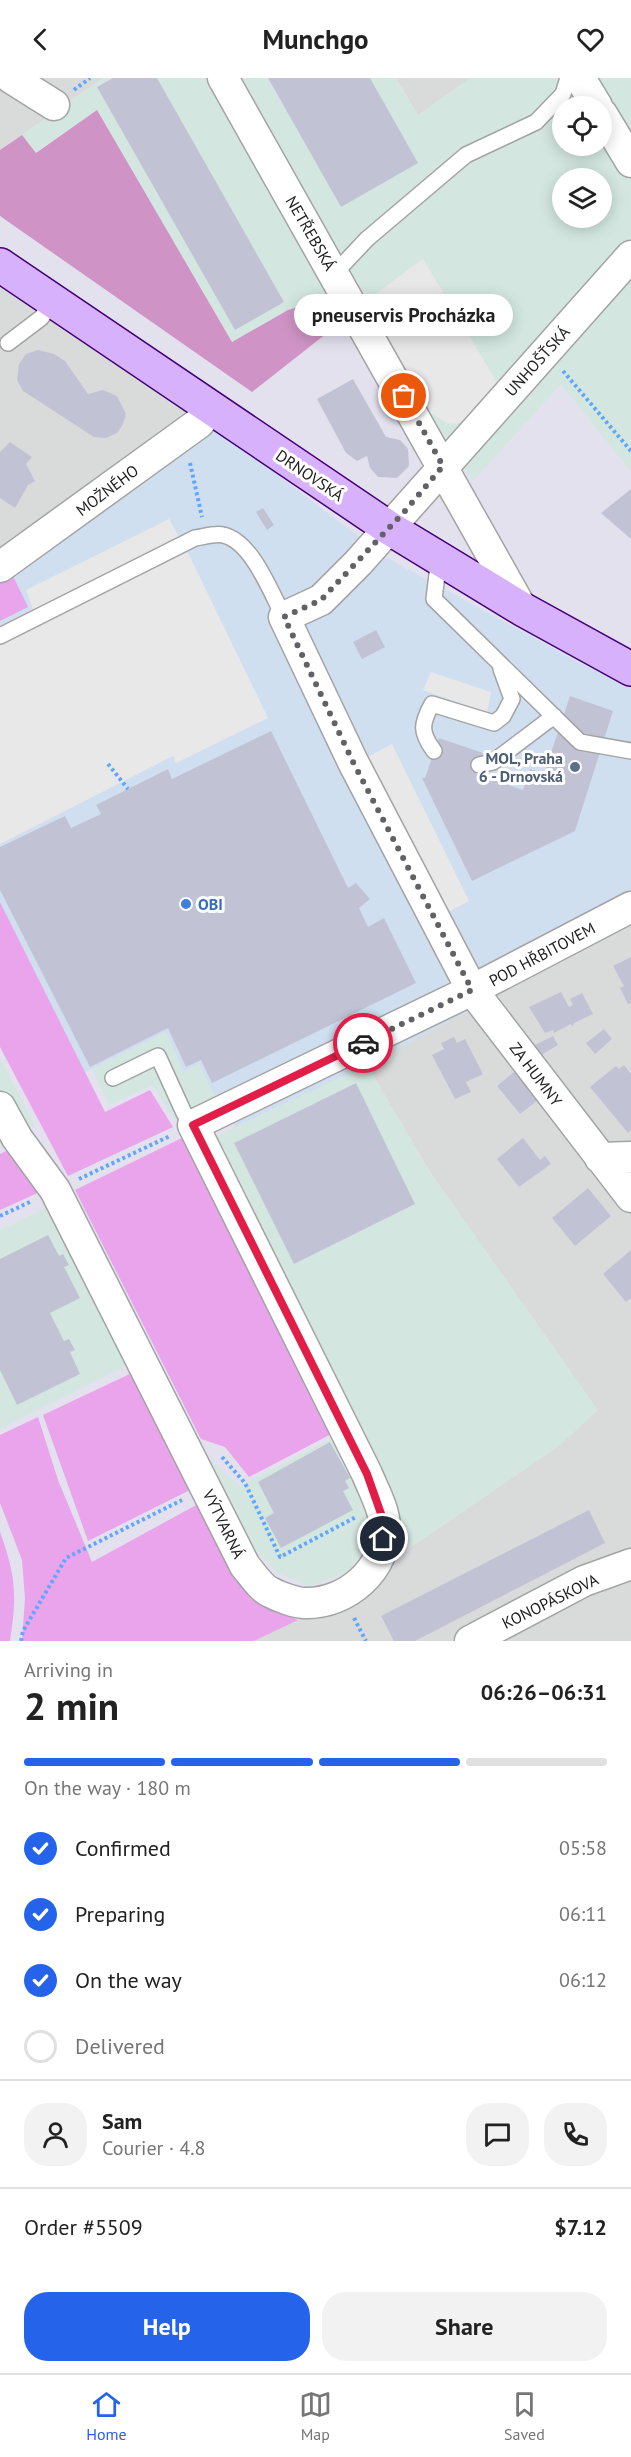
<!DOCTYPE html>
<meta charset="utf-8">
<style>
body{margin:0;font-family:"PT Sans",sans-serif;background:#f2f2f2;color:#222;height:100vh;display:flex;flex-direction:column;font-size:22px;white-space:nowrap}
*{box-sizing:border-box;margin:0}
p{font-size:20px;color:#767676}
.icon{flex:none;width:33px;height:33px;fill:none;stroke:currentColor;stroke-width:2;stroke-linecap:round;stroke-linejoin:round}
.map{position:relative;height:1563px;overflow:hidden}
.panel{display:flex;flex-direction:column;background:#fff;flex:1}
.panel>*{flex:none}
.buttons{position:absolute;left:552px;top:18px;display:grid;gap:12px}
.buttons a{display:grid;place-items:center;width:60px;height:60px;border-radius:50%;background:#fff;box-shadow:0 3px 15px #0003;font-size:30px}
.pin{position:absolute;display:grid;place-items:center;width:51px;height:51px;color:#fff;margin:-26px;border:3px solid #fff;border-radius:50%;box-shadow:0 2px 6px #0007}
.courier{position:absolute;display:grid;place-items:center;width:60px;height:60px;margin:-30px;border:4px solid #e11d48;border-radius:50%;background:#fff;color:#222;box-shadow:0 2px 8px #0007}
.bubble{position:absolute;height:42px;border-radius:21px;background:#fff;box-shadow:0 3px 15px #0003;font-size:20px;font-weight:800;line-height:42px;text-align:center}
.headline em{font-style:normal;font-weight:800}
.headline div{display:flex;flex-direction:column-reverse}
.headline{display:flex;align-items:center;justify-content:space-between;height:102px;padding:0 24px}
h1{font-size:39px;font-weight:800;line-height:45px}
.bar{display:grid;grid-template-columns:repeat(4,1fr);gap:9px 6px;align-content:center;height:72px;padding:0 24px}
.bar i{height:8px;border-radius:4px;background:#e0e0e0}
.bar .on{background:#2563eb}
.bar p{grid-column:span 4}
.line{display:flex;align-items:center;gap:15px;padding:0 24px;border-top:2px solid #e0e0e0}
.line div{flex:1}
.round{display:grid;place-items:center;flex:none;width:63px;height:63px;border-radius:24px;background:#f2f2f2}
ol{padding:0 24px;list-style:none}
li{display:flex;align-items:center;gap:18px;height:66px}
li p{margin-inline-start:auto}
li .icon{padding:6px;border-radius:50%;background:#2563eb;color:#fff;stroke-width:4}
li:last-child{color:#767676}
li i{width:33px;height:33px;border:3px solid #e0e0e0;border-radius:50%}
.action{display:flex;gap:12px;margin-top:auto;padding:12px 24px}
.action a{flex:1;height:69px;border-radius:24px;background:#2563eb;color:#fff;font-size:24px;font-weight:800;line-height:69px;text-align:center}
.action a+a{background:#f2f2f2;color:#222}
header{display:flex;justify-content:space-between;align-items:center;height:78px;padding:0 24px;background:#fff;font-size:27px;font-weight:800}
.tab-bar{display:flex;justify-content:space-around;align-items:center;height:84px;border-top:2px solid #e0e0e0;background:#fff;font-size:16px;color:#767676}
.tab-bar a{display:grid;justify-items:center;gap:3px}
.tab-bar .on{color:#2563eb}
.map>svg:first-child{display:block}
</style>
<header><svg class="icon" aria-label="back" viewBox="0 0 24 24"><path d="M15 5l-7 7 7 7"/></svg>Munchgo<svg class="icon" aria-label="heart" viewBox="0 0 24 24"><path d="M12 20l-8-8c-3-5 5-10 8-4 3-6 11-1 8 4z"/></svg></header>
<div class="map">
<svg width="631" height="1563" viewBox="0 0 631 1563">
<rect width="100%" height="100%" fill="#e3e1ee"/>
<!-- residential -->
<path fill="#d9dada" d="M0 0H103L0 72Z
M396 0H470L418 37Z
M0 205 214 349 0 501Z
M631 846V1563H254L298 1542 340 1535 364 1522 411 1469 559 1368 429 1092 367 987Z"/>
<!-- commercial -->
<path fill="#cfdff0" d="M214 349 387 480 586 588 631 608V846L367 987 235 1049 216 1022 199 986 183 994 166 954 85 994 0 824V543L27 528 11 494Z"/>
<!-- industrial -->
<path fill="#d3e7e0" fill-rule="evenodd" d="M103 0H396L418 37 470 0H631V394L561 306 473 403 421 332 372 240 319 222 288 232 232 264 97 32 35 75 22 57ZM562 28H602V68H562ZM562 100H602V140H562Z
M166 954 183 994 199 986 216 1022 175 1042 153 1007 109 1027 92 991Z
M0 980 35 1048 0 1067Z
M367 987 429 1092 598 1332 559 1368 411 1469 217 1058Z
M50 1128 130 1286 0 1351V1152Z
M337 1358 374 1440 367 1468 347 1495 310 1508 277 1495 250 1466 209 1381 240 1408Z"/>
<!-- grass -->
<path fill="#e9a4eb" d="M11 494 28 529 0 543V501Z
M0 824 105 1034 150 1012 173 1049 68 1098 0 969Z
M184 1059 335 1354 249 1399 225 1369 201 1361 75 1112Z
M10 1071 40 1114 0 1132V1076Z
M134 1294 194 1410 88 1463 43 1337Z
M38 1339 58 1402 92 1484 200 1425 209 1448 251 1521 298 1542 254 1563H22L25 1521 22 1482 0 1425V1357Z
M0 1454C16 1498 17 1517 10 1563H0Z"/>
<!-- forest -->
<path fill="#cf94c5" d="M97 32 232 264 288 232 319 222 338 237 341 244 252 314 0 138V72L22 57 36 75Z"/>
<!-- parking -->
<path fill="#e8e8e8" d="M423 181 498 306 469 340 459 345 449 346 431 335 367 222Z
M169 441 190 479 268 640 176 685 173 678 0 766V548L33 532 26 512Z
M431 594 491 614 487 635 423 612Z
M392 666 469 823 439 839 362 682Z"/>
<!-- building -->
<path fill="#c1c3d5" d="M113 0H157L284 224 235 252 97 9Z
M268 0H370L418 85 341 129Z
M38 272 54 276 65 283 88 316 103 312 117 318 126 336 123 346 117 355 106 360 94 359 23 313 17 302 19 286 26 276Z
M353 301 386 359 400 362 408 371 409 388 397 400 378 399 370 390 367 378 357 383 346 375 317 321Z
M10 364 32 379 26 386 35 403 28 407 15 430 0 420V374Z
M631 411V461L601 435Z
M263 430 274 447 267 452 256 434Z
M376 552 385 569 362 581 353 564Z
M570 618 613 633 575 753 472 803 422 700H425L439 660 483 675 476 696 523 712 530 691 544 696Z
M271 653 348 810 356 805 370 821 359 830 368 849 384 840 416 905 212 1005 201 982 186 989 168 950 90 989 0 812V769L65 738 71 750 101 736 96 727 168 691 172 701Z
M631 879V925L628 926 620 910 624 908 613 888Z
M561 914 569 929 573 927 570 921 582 915 593 936 574 945 572 949 571 946 554 955 553 952 545 955 529 929Z
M604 951 612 961 595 976 586 965Z
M553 958 558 967 541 977 535 967Z
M454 959 457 965 465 961 483 996 466 1004 471 1014 455 1021 432 977 444 971 441 965Z
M624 987 631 996V1052L628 1055 590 1009 616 988 619 991Z
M514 994 538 1022 520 1036 497 1008Z
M356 1005 415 1126 294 1186 234 1065Z
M523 1060 540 1082 545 1078 551 1086 519 1109 497 1081Z
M588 1110 611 1138 575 1168 552 1140Z
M48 1157 59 1178 63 1176 69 1187 64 1189 80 1220 50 1235 64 1263 69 1261 75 1272 70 1274 80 1296 17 1327 0 1292V1181Z
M631 1172V1220L626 1224 603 1196Z
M330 1364 350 1400 345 1403 349 1410 343 1413 353 1432 281 1470 265 1440 274 1435 258 1404Z
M589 1432 605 1465 415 1563H394L381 1538Z"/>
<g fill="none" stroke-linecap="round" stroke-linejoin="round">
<defs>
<path id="service" d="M334 196 367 161 466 77 536 44 563 16 568 0
M8 265 41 240 54 223
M439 480 434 521 580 664 631 673
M0 558 195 460C203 459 215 455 223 457 252 463 271 515 284 539
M434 673C420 654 421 646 432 626L494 645 503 638 512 621 501 591
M479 687 493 684 554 638
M113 1000 158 978 184 1035 193 1047"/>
<path id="minor" d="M11 0 54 27
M223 0 522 531
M580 0 597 28
M602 36 631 84
M631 178 358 485 321 522 284 539 353 684 472 912 631 1119
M0 489 199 345 211 331
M0 1029 17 1060 55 1112 245 1488C252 1496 261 1510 270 1514 279 1519 296 1525 305 1525 347 1526 387 1491 385 1448 384 1430 373 1411 367 1396L193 1047 472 912 631 829
M600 1080 631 1079
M470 1563 584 1503 631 1486"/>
<path id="secondary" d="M0 187 389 450 522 531 631 591"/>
</defs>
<!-- service casing -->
<use href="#service" stroke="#a3a3a3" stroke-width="18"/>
<!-- minor casing -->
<use href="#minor" stroke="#a3a3a3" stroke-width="33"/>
<!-- secondary casing -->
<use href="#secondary" stroke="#440076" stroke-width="36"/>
<!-- path -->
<path stroke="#61a5ff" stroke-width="4" stroke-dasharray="3 3" stroke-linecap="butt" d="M74 12 90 0
M563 293 631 373
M190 385 202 439
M108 686 128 711
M79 1101 170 1058
M0 1138 32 1123
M222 1379 245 1405 280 1479 356 1439
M354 1540 366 1563
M21 1563 23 1553 66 1480 182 1422"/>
<!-- service -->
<use href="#service" stroke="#fff" stroke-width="15"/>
<!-- minor -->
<use href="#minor" stroke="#fff" stroke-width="30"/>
<!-- secondary -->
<use href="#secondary" stroke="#d8b1fc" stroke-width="33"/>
</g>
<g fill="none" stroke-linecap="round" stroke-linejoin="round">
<!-- done -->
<path stroke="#626166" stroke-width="6" stroke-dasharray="0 10.8" d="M363 965 472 912 353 684 284 539 321 522 405 433 443 388 404 318"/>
<!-- route -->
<path stroke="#e11d48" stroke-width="8" d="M363 965 193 1047 367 1396 385 1447 383 1461"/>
</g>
<!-- markers -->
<circle fill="#5c6f8a" stroke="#fff" stroke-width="2" cx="575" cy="689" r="6"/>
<circle fill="#3f7fe0" stroke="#fff" stroke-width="2" cx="186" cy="826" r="6"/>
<g text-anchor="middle" stroke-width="6" stroke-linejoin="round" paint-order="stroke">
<!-- street labels -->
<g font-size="16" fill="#1c1c1c" stroke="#fff">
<text transform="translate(311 155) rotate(60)" y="6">NETŘEBSKÁ</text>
<text transform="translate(537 283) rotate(-48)" y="6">UNHOŠŤSKÁ</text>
<text transform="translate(310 397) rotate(34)" y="6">DRNOVSKÁ</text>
<text transform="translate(107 412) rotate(-37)" y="6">MOŽNÉHO</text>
<text transform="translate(542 876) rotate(-28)" y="6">POD HŘBITOVEM</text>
<text transform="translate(536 996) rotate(53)" y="6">ZA HUMNY</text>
<text transform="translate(224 1446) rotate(64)" y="6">VÝTVARNÁ</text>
<text transform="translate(550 1523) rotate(-26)" y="6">KONOPÁSKOVA</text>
</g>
<!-- service labels -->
<g font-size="16" font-weight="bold" fill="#4e5e75" stroke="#fff" text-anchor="end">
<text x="563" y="686">MOL, Praha<tspan x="563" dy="18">6 - Drnovská</tspan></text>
</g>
<!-- shop labels -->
<g font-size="16" font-weight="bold" fill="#366cbe" stroke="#fff" text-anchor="start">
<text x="198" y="832">OBI</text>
</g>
</g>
</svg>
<div class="buttons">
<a><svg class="icon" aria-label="locate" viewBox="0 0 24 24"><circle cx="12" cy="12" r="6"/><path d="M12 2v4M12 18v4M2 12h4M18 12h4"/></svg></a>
<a><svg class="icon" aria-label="layers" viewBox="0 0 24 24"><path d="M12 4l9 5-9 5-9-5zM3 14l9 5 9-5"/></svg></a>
</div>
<div class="pin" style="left:404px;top:318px;background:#ea580c"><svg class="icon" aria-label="bag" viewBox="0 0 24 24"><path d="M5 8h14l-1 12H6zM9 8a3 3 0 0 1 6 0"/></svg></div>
<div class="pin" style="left:383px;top:1461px;background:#1f2937"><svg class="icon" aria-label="home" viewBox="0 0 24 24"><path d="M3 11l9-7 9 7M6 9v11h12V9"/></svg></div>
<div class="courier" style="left:363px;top:965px"><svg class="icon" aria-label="car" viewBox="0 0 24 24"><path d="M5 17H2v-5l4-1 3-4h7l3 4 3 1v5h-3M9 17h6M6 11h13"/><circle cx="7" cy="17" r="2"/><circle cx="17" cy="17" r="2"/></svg></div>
<div class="bubble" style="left:294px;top:216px;width:219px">pneuservis Procházka</div>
</div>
<section class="panel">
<div class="headline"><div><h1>2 min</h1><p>Arriving in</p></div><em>06:26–06:31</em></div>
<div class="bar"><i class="on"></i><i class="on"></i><i class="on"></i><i></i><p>On the way · 180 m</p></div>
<ol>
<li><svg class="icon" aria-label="check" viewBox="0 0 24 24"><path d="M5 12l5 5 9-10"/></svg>Confirmed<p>05:58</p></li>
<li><svg class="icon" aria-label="check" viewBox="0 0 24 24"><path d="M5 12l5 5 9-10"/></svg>Preparing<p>06:11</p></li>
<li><svg class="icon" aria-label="check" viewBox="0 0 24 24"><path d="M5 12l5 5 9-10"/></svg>On the way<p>06:12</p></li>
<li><i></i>Delivered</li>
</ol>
<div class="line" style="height:108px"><a class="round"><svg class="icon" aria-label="person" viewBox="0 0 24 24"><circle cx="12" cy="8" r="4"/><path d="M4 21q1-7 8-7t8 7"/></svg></a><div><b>Sam</b><p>Courier · 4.8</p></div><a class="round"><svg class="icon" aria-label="chat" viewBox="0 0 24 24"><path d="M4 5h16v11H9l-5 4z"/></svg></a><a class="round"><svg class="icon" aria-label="phone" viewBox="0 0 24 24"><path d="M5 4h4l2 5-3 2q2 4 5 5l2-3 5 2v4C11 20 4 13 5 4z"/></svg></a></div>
<div class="line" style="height:78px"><div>Order #5509</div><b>$7.12</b></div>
<div class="action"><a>Help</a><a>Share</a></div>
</section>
<nav class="tab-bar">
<a class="on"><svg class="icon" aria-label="home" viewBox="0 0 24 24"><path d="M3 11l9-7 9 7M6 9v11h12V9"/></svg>Home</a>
<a><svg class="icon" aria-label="map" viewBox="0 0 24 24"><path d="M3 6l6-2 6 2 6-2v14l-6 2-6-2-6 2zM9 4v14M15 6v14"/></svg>Map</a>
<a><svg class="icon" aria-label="saved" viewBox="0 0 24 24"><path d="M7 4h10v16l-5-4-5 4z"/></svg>Saved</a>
</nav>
